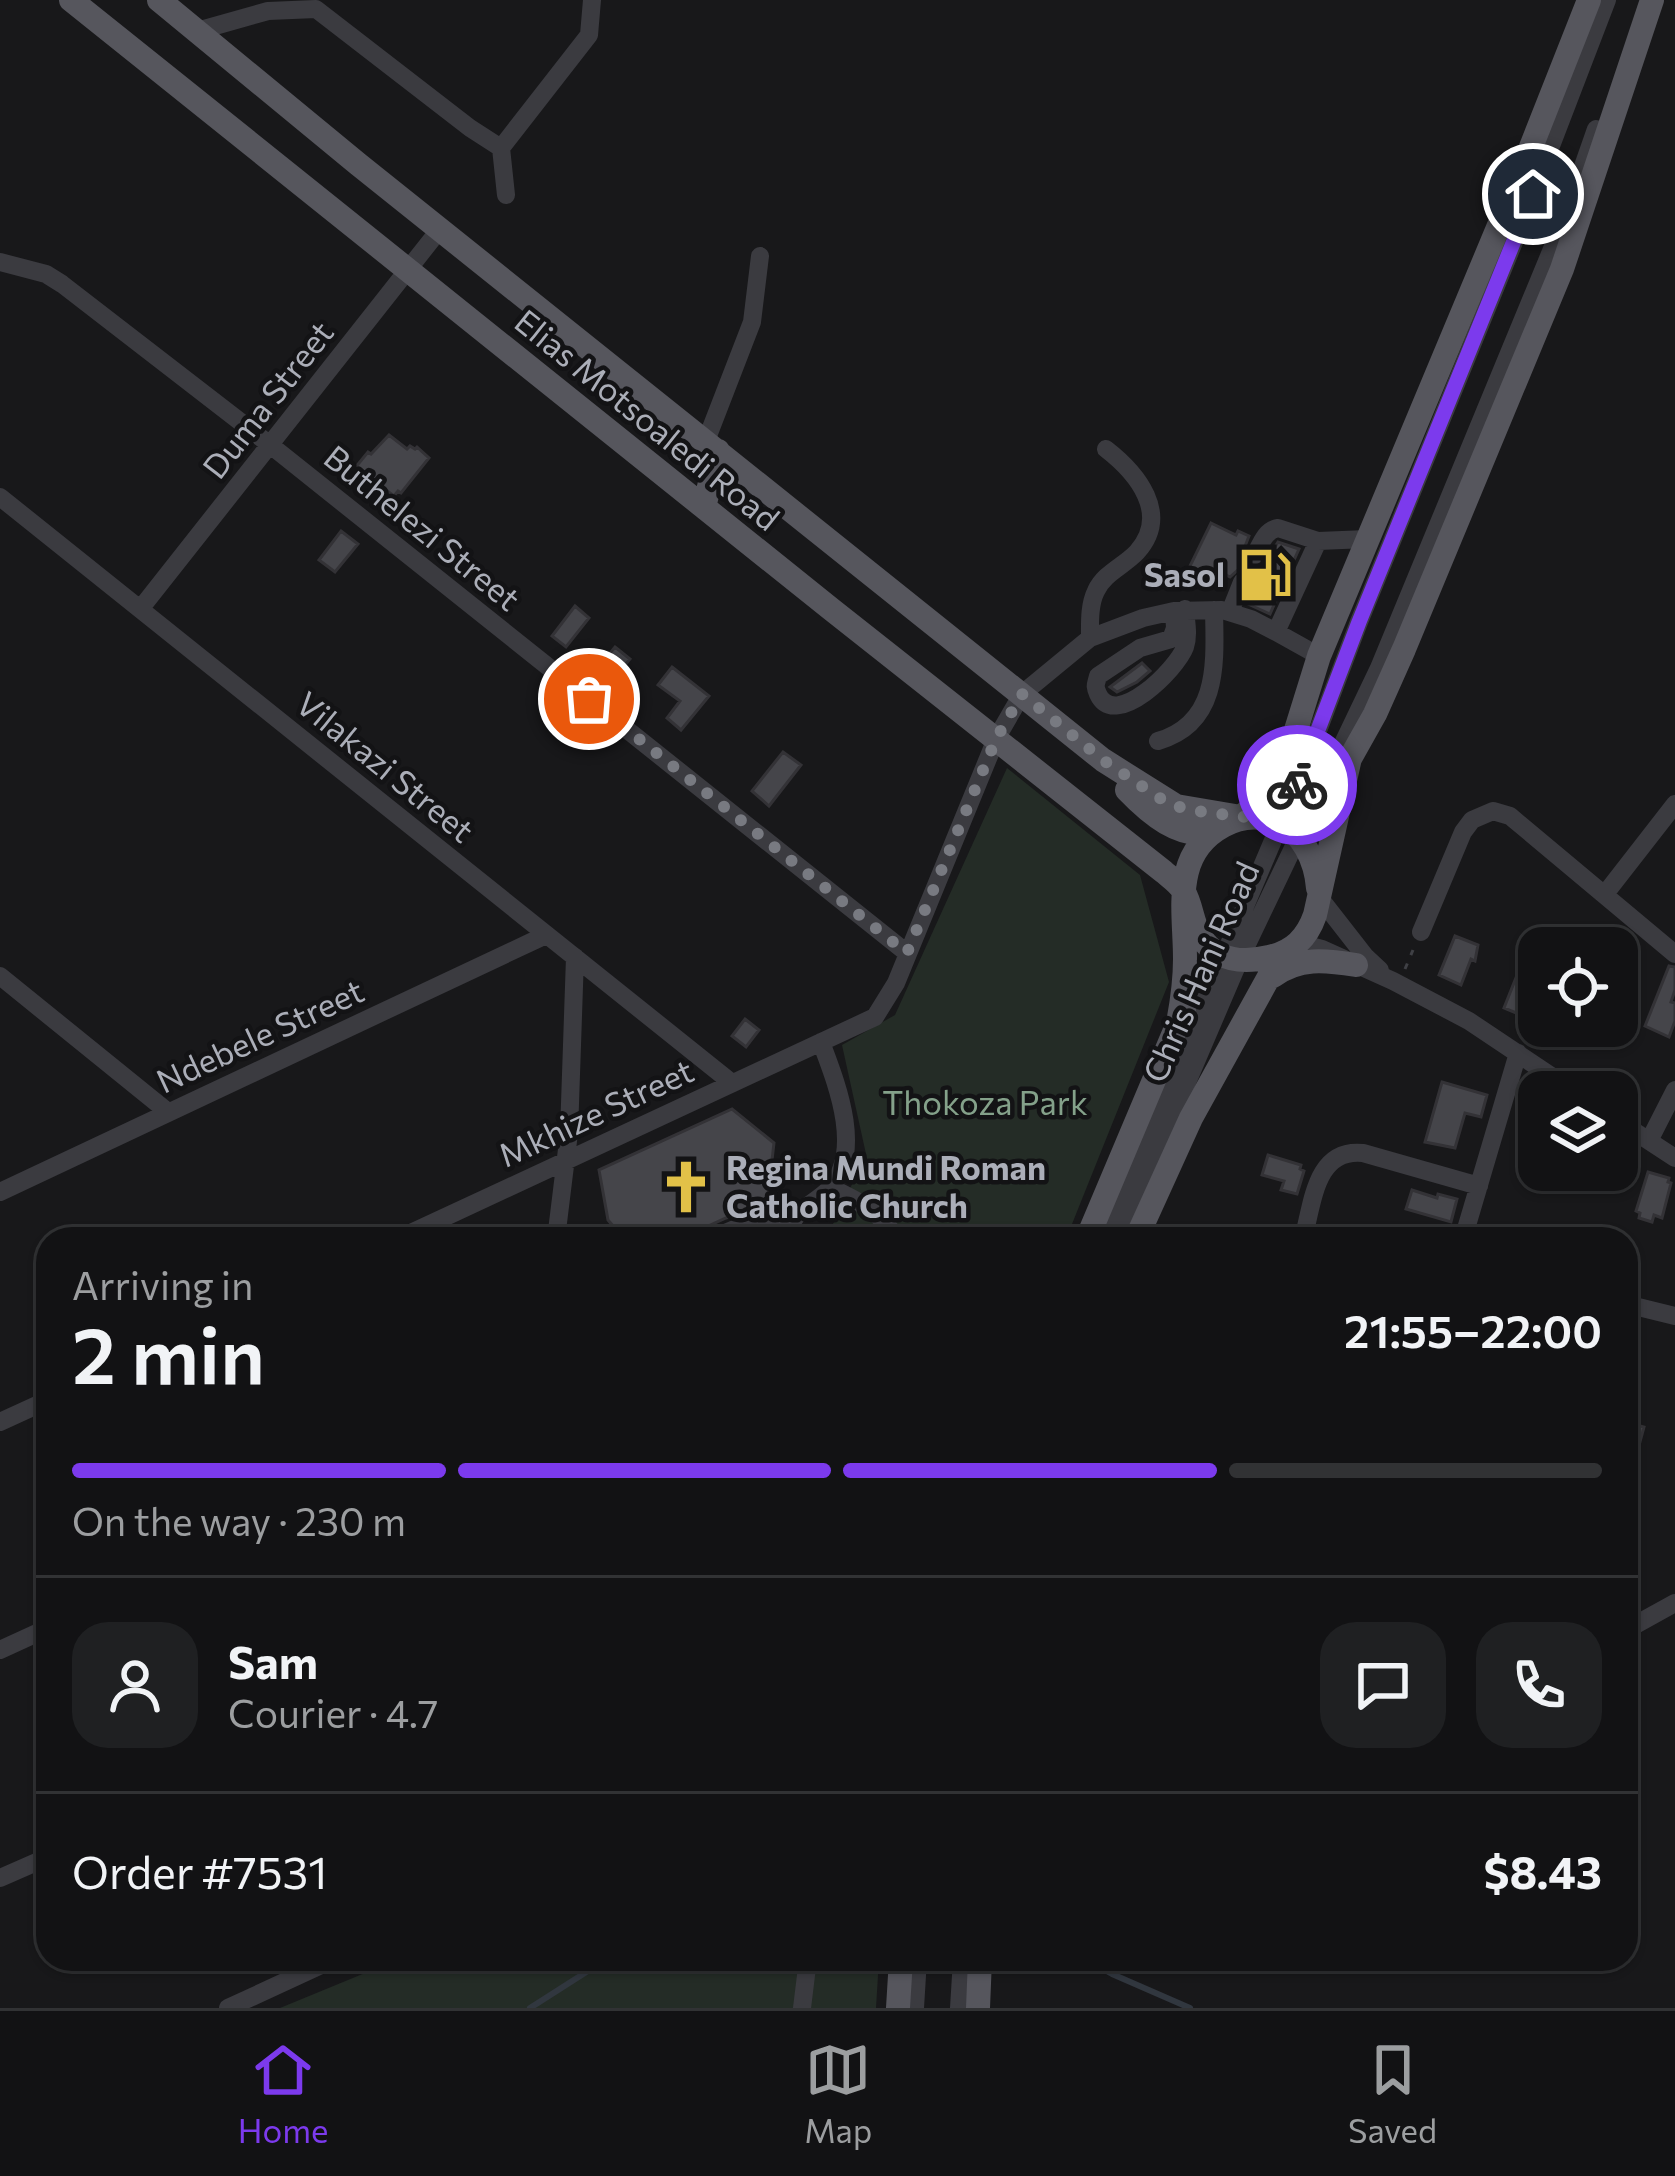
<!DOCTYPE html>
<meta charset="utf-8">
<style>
body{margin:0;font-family:Commissioner,sans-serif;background:#1f2022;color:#f1f3f6;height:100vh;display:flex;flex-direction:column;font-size:45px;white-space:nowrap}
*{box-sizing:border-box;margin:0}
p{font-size:39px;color:#9c9ea0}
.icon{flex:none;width:66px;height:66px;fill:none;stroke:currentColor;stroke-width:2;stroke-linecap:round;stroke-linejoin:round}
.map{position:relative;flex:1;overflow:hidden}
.drawer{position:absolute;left:36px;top:1227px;width:1602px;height:744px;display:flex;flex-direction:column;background:#121214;border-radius:36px;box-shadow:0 3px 9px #0004,0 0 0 3px #313234}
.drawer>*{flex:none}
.controls{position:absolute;left:1518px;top:927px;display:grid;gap:24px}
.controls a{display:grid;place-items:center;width:120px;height:120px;border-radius:24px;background:#121214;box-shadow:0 3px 9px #0004,0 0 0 3px #313234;font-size:60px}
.pin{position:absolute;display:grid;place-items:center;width:102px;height:102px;color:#fff;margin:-51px;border:6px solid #fff;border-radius:50%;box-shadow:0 3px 12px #0007}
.courier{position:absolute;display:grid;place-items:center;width:120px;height:120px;margin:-60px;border:9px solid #7c3aed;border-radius:50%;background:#fff;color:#222;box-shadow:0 3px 15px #0007}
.summary em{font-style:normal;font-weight:600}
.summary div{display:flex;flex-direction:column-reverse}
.summary{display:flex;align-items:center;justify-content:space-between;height:204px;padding:0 36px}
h1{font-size:78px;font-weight:600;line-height:90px}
.bar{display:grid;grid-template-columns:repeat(4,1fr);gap:18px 12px;align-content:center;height:144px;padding:0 36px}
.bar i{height:15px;border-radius:9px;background:#313234}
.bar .selected{background:#7c3aed}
.bar p{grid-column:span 4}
.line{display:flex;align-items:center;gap:30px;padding:0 36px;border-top:3px solid #313234}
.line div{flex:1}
.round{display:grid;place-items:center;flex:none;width:126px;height:126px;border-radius:36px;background:#1f2022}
.dock{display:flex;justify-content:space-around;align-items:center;height:168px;border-top:3px solid #313234;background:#121214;font-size:33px;color:#9c9ea0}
.dock a{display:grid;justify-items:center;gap:6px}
.dock .selected{color:#7c3aed}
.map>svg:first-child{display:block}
</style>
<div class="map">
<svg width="1675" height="2008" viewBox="0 0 1675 2008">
<rect width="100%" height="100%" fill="#18181a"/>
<!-- green -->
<path fill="#242c26" d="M1007 768 1140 875 1169 982 1066 1239H822L835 1221 866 1154 842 1045 895 1015Z
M399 1959H879L876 2008H280Z"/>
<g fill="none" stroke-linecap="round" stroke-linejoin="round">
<!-- stream -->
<path stroke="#31373f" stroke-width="6" d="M1085 1959 1112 1974 1190 2008
M530 2008 602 1962 639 1959"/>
</g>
<!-- building -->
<path fill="#45454a" stroke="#333236" stroke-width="3" d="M389 435 407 449 410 446 415 449 417 447 429 458 401 493 398 491 394 496 370 478 364 486 350 474 368 452 371 454Z
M1211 523 1236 535 1238 531 1249 536 1242 554 1244 563 1250 567 1263 566 1278 542 1299 549 1270 614 1248 604 1255 581 1248 570 1239 569 1230 577 1226 575 1221 584 1189 568Z
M341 531 358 544 335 572 319 560Z
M575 606 589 618 566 647 552 636Z
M615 647 630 659 616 676 601 664Z
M1142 663 1150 671 1137 682 1117 692 1110 687Z
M672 667 709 696 681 730 667 718 680 701 658 685Z
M783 752 801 765 769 806 752 791Z
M1455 936 1478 945 1475 961 1471 959 1461 985 1439 975Z
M1525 955 1539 961V1018L1523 1011 1521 1015 1504 1008Z
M1669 966 1675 967V990L1671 1002 1675 1003V1021L1669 1037 1645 1026Z
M745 1019 759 1030 746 1047 732 1036Z
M1442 1082 1487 1095 1481 1117 1465 1113 1455 1148 1425 1142Z
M732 1109 774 1143 767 1204 726 1218 680 1239H624L608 1220 599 1170Z
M1268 1155 1301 1165 1300 1169 1304 1171 1297 1194 1281 1190 1284 1181 1262 1175Z
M1648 1172 1669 1178 1668 1182 1671 1183 1662 1218 1654 1215 1652 1222 1639 1218 1640 1213 1636 1211Z
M1412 1190 1437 1198 1438 1194 1457 1199 1451 1222 1406 1209Z
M1629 1423 1644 1427 1631 1475H1626V1432Z"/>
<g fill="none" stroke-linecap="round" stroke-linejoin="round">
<!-- path -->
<path stroke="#3f4045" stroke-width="3" stroke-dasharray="6 9" stroke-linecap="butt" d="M1405 969 1413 950"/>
<!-- minor -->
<path stroke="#3b3b40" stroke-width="18" d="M197 31 268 11 316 9 470 128 501 148 506 195
M501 148 589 35 592 0
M0 262 46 274 62 284 269 444 907 953
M706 441 752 322 760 256
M0 497 732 1083
M1255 555C1261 544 1265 530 1278 528L1318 541
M141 608 440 229
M1174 611 1175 628 1171 639 1140 648 1098 676C1096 685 1094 685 1098 694 1115 731 1177 669 1185 647 1189 635 1186 622 1185 609
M1230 612 1242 582
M1090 638C1090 623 1089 605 1096 591 1104 573 1124 566 1137 552 1171 514 1137 473 1106 449
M1319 656 1276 632 1318 541 1367 539
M1158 741C1220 723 1215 662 1214 610
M1605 894 1675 804
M1319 897 1365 956 1380 970
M1421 932 1463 832 1472 820 1493 811 1510 816 1675 954
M1299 943 1322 949 1393 981 1469 1021 1575 1092
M0 976 168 1112
M1617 1120 1675 1158
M1649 1141 1675 1090
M831 1188C857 1200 882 1213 897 1239
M0 1192 546 935
M398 1239 875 1017 896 983 996 739 1022 694 1090 638 1143 618 1174 611 1222 610 1251 619 1276 632
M556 1239 569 1133 575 957
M711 1239C738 1228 760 1214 789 1228
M783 1239C788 1231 792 1221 798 1214 807 1205 819 1199 828 1190 865 1153 836 1082 821 1042
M1104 1239 1305 765 1359 622 1516 237 1607 0
M1120 1239 1239 961 1379 668 1566 215 1596 129
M1303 1239C1313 1203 1315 1148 1363 1153L1479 1186
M1463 1239 1518 1053
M1626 1304 1675 1316
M0 1422 48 1400
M1626 1630 1675 1603
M0 1650 48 1628
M0 1878 48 1857
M228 2008 334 1959
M802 2008 808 1959
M915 2008 918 1959
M959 2008 962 1959"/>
<!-- major -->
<path stroke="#56565d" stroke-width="24" d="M71 0 831 609 1164 872C1171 878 1180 884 1184 892 1192 906 1192 924 1201 937 1216 961 1244 963 1269 957 1293 952 1307 938 1315 915L1350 758
M159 0 358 164 1103 760 1176 806 1241 817 1259 802 1286 762 1319 656 1518 180 1589 0
M704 507 718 451
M1343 771 1375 714 1404 649 1562 269 1652 0
M1127 790C1149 813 1180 840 1213 832
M1273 976C1299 957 1325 960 1356 965
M1178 1023C1182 1002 1185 981 1185 959 1185 910 1171 854 1223 826 1240 816 1257 815 1276 821 1303 831 1316 862 1318 888
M1087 1239 1184 1009
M1136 1239 1191 1118 1281 955
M898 2008 901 1959
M978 2008 980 1959"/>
</g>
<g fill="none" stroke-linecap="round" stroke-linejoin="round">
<!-- done -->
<path stroke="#787a81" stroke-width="12" stroke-dasharray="0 21.6" d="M589 699 907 953 996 739 1022 694 1103 760 1158 797 1175 806 1203 812 1273 820 1281 823 1297 785"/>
<!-- route -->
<path stroke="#7c3aed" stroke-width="15" d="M1297 785 1359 622 1533 194"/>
</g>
<!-- icons -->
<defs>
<symbol id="fuel-bare" viewBox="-9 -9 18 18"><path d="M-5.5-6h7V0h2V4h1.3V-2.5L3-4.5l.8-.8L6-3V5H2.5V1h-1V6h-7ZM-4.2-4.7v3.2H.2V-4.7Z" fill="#e2c148" stroke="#131315" stroke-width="2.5" paint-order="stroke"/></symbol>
<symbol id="church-bare" viewBox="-9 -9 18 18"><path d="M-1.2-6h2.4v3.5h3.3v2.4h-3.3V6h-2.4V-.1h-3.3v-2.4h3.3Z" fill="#e2c148" stroke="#131315" stroke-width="2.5" paint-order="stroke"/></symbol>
</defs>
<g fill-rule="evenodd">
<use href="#fuel-bare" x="1227" y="537" width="76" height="76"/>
<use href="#church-bare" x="648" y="1149" width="76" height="76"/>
</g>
<g text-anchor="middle" stroke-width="9" stroke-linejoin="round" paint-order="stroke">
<!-- street labels -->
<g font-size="33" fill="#abaeb8" stroke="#131315">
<text transform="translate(268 400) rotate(-52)" y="12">Duma Street</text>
<text transform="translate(647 420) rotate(39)" y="12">Elias Motsoaledi Road</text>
<text transform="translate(422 528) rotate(39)" y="12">Buthelezi Street</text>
<text transform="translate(385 767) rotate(39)" y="12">Vilakazi Street</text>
<text transform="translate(1201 972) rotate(-66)" y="12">Chris Hani Road</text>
<text transform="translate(260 1036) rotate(-25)" y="12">Ndebele Street</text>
<text transform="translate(596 1113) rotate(-25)" y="12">Mkhize Street</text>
</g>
<!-- poi labels -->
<g font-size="33" font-weight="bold" fill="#abaeb8" stroke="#131315" text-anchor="end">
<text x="1225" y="587">Sasol</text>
<text x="726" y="1180" text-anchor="start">Regina Mundi Roman<tspan x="726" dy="38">Catholic Church</tspan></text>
</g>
<!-- park labels -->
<g font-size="33" fill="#84a18a" stroke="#131315">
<text x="985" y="1115">Thokoza Park</text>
</g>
</g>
</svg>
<div class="controls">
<a><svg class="icon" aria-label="locate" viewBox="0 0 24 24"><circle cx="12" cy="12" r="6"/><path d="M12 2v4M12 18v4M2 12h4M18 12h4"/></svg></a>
<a><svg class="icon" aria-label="layers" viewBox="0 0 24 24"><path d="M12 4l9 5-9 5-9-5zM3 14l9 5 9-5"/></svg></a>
</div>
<div class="pin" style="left:589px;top:699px;background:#ea580c"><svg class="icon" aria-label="bag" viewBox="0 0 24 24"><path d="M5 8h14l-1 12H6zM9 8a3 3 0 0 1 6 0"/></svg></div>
<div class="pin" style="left:1533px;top:194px;background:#1f2937"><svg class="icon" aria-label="home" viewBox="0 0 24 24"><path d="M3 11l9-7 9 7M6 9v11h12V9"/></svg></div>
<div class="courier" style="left:1297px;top:785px"><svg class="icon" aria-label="bike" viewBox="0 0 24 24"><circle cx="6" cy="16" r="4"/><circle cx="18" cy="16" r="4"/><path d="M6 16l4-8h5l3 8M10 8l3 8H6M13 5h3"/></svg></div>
<section class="drawer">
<div class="summary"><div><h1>2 min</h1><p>Arriving in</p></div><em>21:55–22:00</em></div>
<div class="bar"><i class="selected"></i><i class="selected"></i><i class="selected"></i><i></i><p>On the way · 230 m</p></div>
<div class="line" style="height:216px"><a class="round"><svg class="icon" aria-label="person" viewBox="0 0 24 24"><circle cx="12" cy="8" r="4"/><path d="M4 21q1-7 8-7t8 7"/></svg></a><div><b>Sam</b><p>Courier · 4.7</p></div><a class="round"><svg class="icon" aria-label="chat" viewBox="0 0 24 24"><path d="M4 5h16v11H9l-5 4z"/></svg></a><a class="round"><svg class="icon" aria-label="phone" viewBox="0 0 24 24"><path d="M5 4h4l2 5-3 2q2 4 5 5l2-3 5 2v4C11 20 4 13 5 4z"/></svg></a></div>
<div class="line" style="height:156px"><div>Order #7531</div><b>$8.43</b></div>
</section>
</div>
<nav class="dock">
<a class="selected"><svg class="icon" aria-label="home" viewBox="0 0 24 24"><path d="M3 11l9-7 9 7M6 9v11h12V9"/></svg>Home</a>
<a><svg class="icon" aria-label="map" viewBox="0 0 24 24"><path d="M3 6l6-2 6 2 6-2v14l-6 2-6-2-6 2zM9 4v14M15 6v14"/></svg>Map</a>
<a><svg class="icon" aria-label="saved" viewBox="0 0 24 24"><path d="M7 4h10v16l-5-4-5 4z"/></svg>Saved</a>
</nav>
